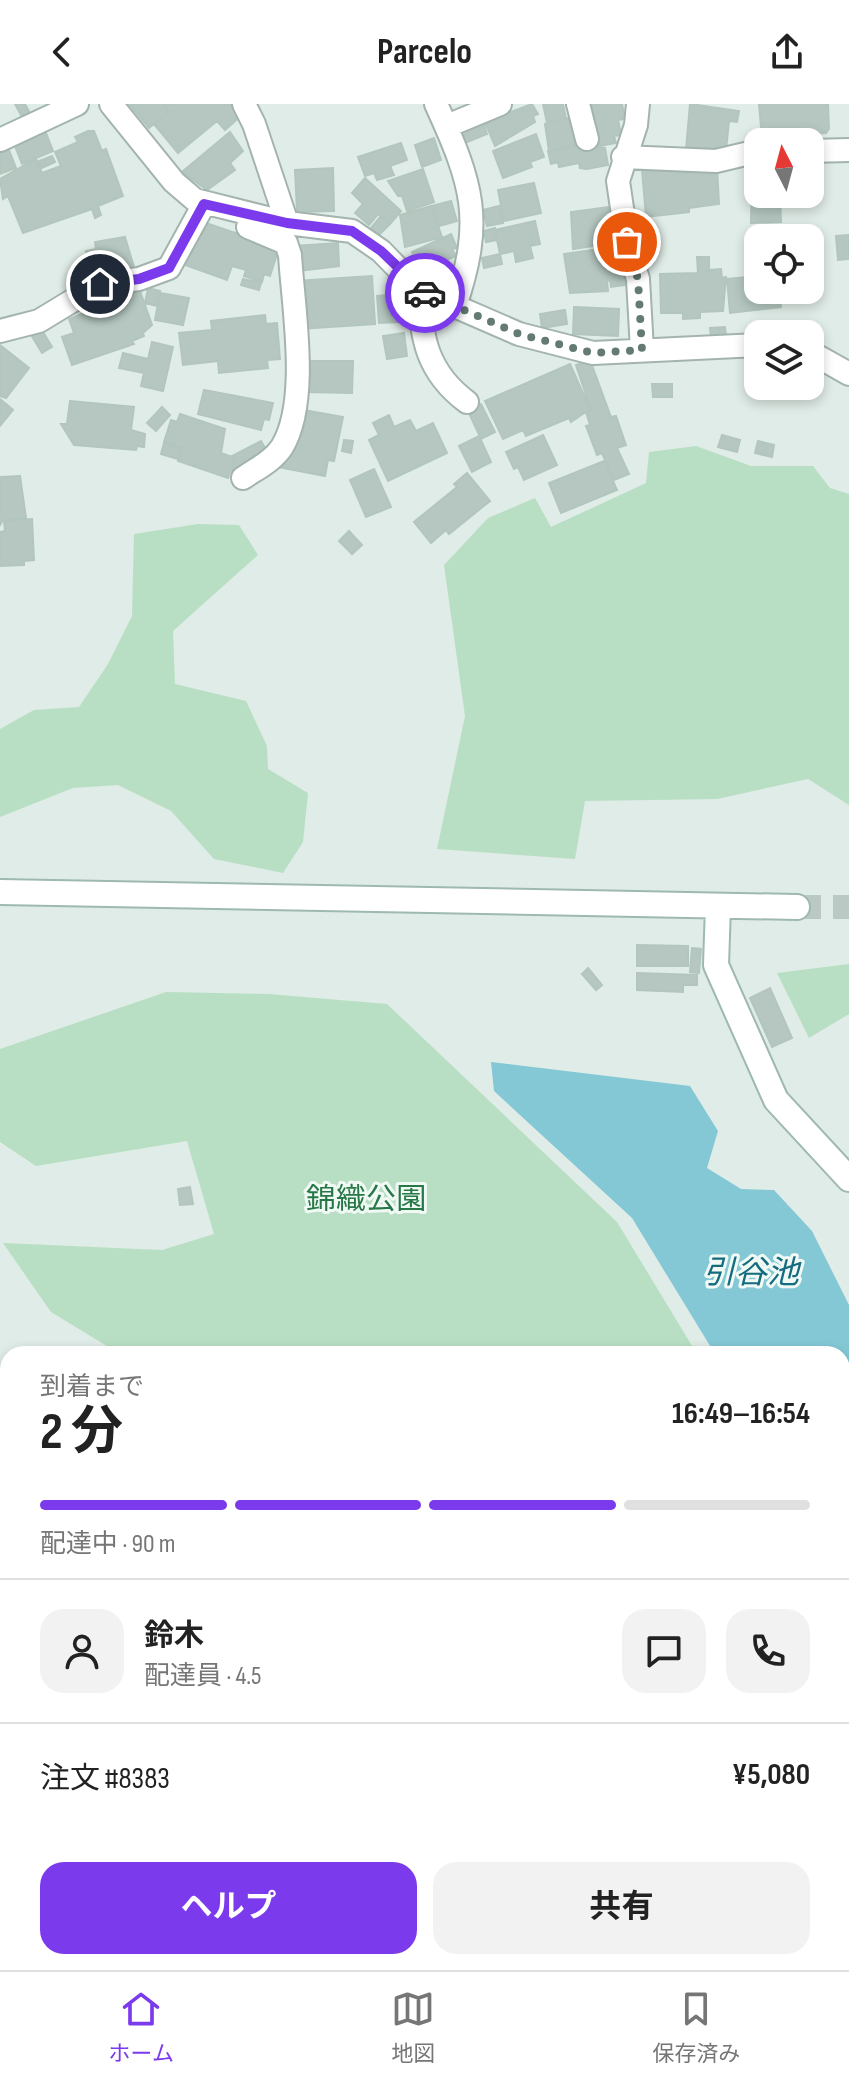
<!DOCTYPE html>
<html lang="ja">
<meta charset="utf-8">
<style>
body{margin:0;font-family:"Sofia Sans Condensed","Noto Sans JP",sans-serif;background:#f2f2f2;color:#222;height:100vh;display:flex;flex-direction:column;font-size:30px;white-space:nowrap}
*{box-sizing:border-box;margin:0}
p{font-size:26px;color:#767676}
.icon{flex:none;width:44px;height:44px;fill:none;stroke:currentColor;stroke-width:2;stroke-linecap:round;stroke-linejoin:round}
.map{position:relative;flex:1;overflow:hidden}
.drawer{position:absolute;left:0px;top:1242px;width:850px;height:624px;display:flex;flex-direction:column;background:#fff;border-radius:24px 24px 0 0;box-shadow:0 4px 12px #0003}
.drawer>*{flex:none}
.needle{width:52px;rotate:354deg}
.controls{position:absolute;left:744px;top:24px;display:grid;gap:16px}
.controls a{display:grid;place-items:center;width:80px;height:80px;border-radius:16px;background:#fff;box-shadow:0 4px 12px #0003;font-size:40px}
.pin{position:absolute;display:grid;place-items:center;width:68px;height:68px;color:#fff;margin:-34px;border:4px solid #fff;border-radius:50%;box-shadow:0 2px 8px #0007}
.courier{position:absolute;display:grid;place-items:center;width:80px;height:80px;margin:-40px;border:6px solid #7c3aed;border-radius:50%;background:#fff;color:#222;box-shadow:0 2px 10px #0007}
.headline em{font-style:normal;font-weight:700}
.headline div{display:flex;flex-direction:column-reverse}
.headline{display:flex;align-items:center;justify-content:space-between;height:136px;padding:0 40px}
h1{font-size:52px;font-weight:700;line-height:60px}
.bar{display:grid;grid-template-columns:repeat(4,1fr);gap:12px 8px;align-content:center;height:96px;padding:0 40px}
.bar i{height:10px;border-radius:6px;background:#e0e0e0}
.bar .on{background:#7c3aed}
.bar p{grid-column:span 4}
.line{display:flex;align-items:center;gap:20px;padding:0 40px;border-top:2px solid #e0e0e0}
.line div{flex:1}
.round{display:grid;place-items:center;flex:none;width:84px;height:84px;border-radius:24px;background:#f2f2f2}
.button{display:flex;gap:16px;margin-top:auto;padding:16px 40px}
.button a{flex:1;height:92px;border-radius:24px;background:#7c3aed;color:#fff;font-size:32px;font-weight:700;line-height:92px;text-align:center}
.button a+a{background:#f2f2f2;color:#222}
header{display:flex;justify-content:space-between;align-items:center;height:104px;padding:0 40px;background:#fff;font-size:36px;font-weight:700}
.tabs{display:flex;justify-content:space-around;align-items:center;height:112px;border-top:2px solid #e0e0e0;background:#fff;font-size:22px;color:#767676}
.tabs a{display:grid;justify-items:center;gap:4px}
.tabs .on{color:#7c3aed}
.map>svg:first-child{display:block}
</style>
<header><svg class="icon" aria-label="back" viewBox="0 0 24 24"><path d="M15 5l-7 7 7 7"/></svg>Parcelo<svg class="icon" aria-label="share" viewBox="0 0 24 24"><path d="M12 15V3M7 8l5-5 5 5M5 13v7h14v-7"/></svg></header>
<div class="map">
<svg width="849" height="1866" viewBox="0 0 849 1866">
<rect width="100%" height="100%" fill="#e0ece7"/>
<!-- green -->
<path fill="#b8dfc3" d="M696 342 751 362H813L830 384 849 390V701L808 675 717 695 585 697 575 755 437 745 465 612 444 461 488 414 535 394 551 423 646 379 649 348Z
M198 420 239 421 258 451 173 527 175 580 246 597 267 642 268 665 308 689 303 738 283 769 214 755 171 707 118 681 73 684 0 713V625L34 606 79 603 108 560 132 512 134 430Z
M849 860V910L809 934 777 869Z
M166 888 269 890 387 900 617 1118 697 1250H120L51 1208 3 1139 162 1146 214 1130 187 1037 36 1062 0 1038V945Z
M0 1296 8 1300V1858H842V1773L849 1771V1866H0Z
M842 1579 849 1582V1640L842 1646Z"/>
<!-- water -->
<path fill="#84c8d6" d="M491 958 690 982 718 1027 707 1064 741 1085 774 1086 812 1127 849 1201V1560L842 1559V1250H715L632 1114 494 987Z
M849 1664V1755L844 1756 842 1670Z"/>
<!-- building -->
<path fill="#b5c7c0" stroke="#b2c6be" stroke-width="2" d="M15 0H25L30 9 22 13Z
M129 0H162L168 7 149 24Z
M162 0H233L242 11 225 26 217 17 178 49 154 20 168 7Z
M532 0 538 10 533 12 535 18 495 42 485 18Z
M543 0H563L566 15 547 19Z
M591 0H622L625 15 618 16 621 31 614 32 616 39 599 42Z
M690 0 739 7 737 18 729 17 726 46H686Z
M759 0H828L829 25 826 29 811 30 812 38H794L793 32 762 34Z
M569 14 577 40 549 47 545 20Z
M483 18 487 30 465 39 460 27Z
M44 24 53 47 22 60 13 37Z
M88 27H94L102 47 106 45 123 92 98 102 101 111 95 114 92 105 23 129 8 92 3 95 0 75 36 55 42 69 61 62 55 48 78 38 75 33Z
M230 28 243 47 230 59 235 66 207 86 182 68Z
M536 30 544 53 530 58 532 63 503 74 493 47Z
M434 34 441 56 422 63 415 41Z
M597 38 598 42 605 44 608 61 587 65 580 64 579 59 559 63 558 58 551 60 548 47Z
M401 39 407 56 390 62 394 71 377 76 374 69 365 72 358 53Z
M7 41 16 64 0 70V43Z
M52 52 55 58 42 64 39 57Z
M752 56H758V90H780L781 118 751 119Z
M710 60 717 63 719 100 689 104V108L646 113 642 66Z
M333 64 334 107 297 108 295 66Z
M423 65 434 98 407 107 402 92H398L388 77Z
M365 74 401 107 390 120 378 110 369 121 355 109 363 100 352 89Z
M534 79 541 109 504 117 498 86Z
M451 97 457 117 439 122 432 102Z
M431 102 442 133 405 143 400 111Z
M499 102 503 119 487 122 483 106Z
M608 103 613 139 573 145 571 108Z
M381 112 390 120 379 131 371 124Z
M200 117 279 144 270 172 264 170 262 178 244 172 246 166 232 162 227 176 185 161Z
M535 117 540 140 530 142 533 154 516 158 514 147 500 150 495 126Z
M495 124 497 136 486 138 484 127Z
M451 130 457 144 452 145 456 152 446 156 449 162 433 170 427 157 417 161 412 148Z
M849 131V155L838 156 836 132Z
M125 133 134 163 90 171 86 147 96 145 95 138Z
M338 139 339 162 299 167 295 142Z
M614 143 615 154 625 153 626 181 611 183 610 176 607 177 608 187 570 189 564 150Z
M500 150 502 160 484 164 482 154Z
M697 153H709V166L721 165 722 174 726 173 723 207 700 208V214L683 215V209H661L660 170 698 169Z
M372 172 375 220 300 225 296 177Z
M758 172V186H779L781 203 730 209 727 175Z
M243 175 261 179 259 186 241 181Z
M135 183V188L99 201 98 188Z
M148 184 160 187 157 202 145 199Z
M140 187 152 221 143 229 144 232 132 237 134 240 72 261 62 233 74 229 69 215Z
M160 189 189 194 183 221 155 216Z
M398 190 400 218 379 219 377 192Z
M574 203 619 205 618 232 573 230Z
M565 206 567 220 542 224 540 210Z
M265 211 266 220 277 219 280 255 267 256 268 264 219 269 218 257 183 261 179 229 212 226 211 217Z
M40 223 52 243 42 249 30 229Z
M725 223 726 232 711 234 710 224Z
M404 229 407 252 387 255 383 232Z
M152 238 173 243 163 287 141 282 144 269 119 264 123 249 148 255Z
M0 241 29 264 6 294 0 292Z
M590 256 611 313 616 312 626 341 617 344 629 370 614 376 602 349 597 351 586 322 590 321 586 308 591 306 576 261Z
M304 257H353L352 289 304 288Z
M570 260 590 305 571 318 569 314 526 332 523 326 503 335 485 297Z
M652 280H672V293H653Z
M204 286 273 299 269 316 264 315 261 326 198 310Z
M0 295 13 306 0 322Z
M70 297 134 303 131 326 145 330 144 343 137 342 136 346 74 341 61 320H67Z
M481 300 495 328 481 335 468 307Z
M162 303 170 311 156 327 147 319Z
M304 306 343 313 334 357 328 356 325 372 278 363 291 331 299 333Z
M180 310 225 325 221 349 235 354 228 374 178 357 183 344 164 338 171 316 177 318Z
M389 311 394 323 410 316 416 327 433 319 447 349 388 377 369 336 379 331 373 319Z
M543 331 557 361 524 376 518 363 514 365 506 348Z
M722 331 740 336 737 348 718 343Z
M479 332 491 358 472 368 459 342Z
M344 336 353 337 351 349 342 347Z
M261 337 269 351 232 372 235 354 232 352Z
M758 337 774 341 772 353 755 349Z
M164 339 181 345 178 355 161 350Z
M604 357 617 386 561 409 549 379Z
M374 365 391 403 366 413 350 376Z
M467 369 490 397 449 430 446 426 431 439 414 418 457 383 454 380Z
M20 372 26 414 3 416 0 421V373Z
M32 415 34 456 24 457V461L0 462V428L5 427 4 417Z
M349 427 362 441 352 450 339 437Z
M637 841 688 842V862H637Z
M692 844 701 845 699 869 690 868Z
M588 864 602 881 596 886 582 870Z
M637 869 697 871V881H683V888L637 886Z
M770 884 792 934 772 943 750 894Z
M190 1083 193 1100 180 1101 178 1085Z"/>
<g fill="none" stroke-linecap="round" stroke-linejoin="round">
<!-- secondary-tunnel -->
<path stroke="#bac9c4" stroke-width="24" stroke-dasharray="24 12" stroke-linecap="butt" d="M797 803H849"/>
<defs>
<path id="street" d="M111 0 174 78 195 96 287 119 352 127 381 147 420 187 519 230 593 249 758 241
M244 0 254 20 287 119
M436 0C473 81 484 116 455 202
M578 0 587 35
M638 0 636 21 618 77 627 138 638 175 642 246
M447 22 500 0
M0 36 77 0
M810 47 849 46
M623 53 716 57 758 47
M420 187C420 234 428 269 467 298
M0 227 39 217 100 180 139 175 169 164 204 100
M810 248 849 270
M243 374C256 365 273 357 282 343 310 297 293 203 290 151L286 139 248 123
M0 1369 8 1377
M0 1428 8 1435
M0 1574 8 1569
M97 1858 102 1866
M468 1866 473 1858"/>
<path id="secondary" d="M0 788 797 803
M718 802 716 861 776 996 849 1075"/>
</defs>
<!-- street casing -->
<use href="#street" stroke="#a3b4ae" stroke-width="26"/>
<!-- secondary casing -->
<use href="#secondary" stroke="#9eb9b0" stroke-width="28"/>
<!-- street -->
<use href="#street" stroke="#fff" stroke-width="22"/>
<!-- secondary -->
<use href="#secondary" stroke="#fff" stroke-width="24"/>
</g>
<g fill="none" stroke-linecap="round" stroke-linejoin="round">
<!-- done -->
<path stroke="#637b74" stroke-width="8" stroke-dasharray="0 14.4" d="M425 189 519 230 593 249 642 246 638 175 627 138"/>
<!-- route -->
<path stroke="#7c3aed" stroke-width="10" d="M100 180 139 175 169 164 204 100 287 119 352 127 381 147 425 189"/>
</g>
<g text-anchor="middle" stroke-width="6" stroke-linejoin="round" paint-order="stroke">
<!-- park labels -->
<g font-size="30" fill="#277847" stroke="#f1f9f5">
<text x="366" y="1105">錦織公園</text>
</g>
<!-- water labels -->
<g font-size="32" font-style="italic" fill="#156b7f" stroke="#f1f9f5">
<text x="751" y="1179">引谷池</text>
</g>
</g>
</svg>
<div class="controls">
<a><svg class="needle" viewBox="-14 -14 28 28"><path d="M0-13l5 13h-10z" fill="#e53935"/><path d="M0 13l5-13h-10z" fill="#767676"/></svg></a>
<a><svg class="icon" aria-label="locate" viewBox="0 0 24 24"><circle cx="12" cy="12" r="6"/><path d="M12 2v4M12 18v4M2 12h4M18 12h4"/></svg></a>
<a><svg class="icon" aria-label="layers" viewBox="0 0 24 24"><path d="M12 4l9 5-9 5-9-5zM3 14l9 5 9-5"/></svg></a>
</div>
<div class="pin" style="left:627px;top:138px;background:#ea580c"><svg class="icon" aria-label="bag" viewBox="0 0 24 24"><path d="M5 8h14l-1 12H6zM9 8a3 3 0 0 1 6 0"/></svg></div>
<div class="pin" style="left:100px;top:180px;background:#1f2937"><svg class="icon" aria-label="home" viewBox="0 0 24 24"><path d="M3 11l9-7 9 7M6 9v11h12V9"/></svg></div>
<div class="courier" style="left:425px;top:189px"><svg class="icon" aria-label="car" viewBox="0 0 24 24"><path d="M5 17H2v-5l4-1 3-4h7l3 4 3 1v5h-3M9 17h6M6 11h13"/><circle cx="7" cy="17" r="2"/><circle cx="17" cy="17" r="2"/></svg></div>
<section class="drawer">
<div class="headline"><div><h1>2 分</h1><p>到着まで</p></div><em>16:49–16:54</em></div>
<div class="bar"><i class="on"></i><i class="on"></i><i class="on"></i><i></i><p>配達中 · 90 m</p></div>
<div class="line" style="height:144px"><a class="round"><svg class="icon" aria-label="person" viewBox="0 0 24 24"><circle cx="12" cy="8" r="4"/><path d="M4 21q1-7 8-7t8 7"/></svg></a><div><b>鈴木</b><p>配達員 · 4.5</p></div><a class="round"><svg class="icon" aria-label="chat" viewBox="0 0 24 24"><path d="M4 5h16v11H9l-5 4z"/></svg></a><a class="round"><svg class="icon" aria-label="phone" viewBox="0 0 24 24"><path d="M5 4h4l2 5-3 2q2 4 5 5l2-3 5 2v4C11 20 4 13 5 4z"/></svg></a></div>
<div class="line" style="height:104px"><div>注文 #8383</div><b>¥5,080</b></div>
<div class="button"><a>ヘルプ</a><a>共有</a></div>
</section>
</div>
<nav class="tabs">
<a class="on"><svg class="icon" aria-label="home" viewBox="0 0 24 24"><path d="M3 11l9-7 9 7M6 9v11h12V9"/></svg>ホーム</a>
<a><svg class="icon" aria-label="map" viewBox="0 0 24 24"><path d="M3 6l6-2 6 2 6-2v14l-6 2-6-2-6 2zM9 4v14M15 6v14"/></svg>地図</a>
<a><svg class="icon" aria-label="saved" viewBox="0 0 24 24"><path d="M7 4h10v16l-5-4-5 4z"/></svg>保存済み</a>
</nav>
